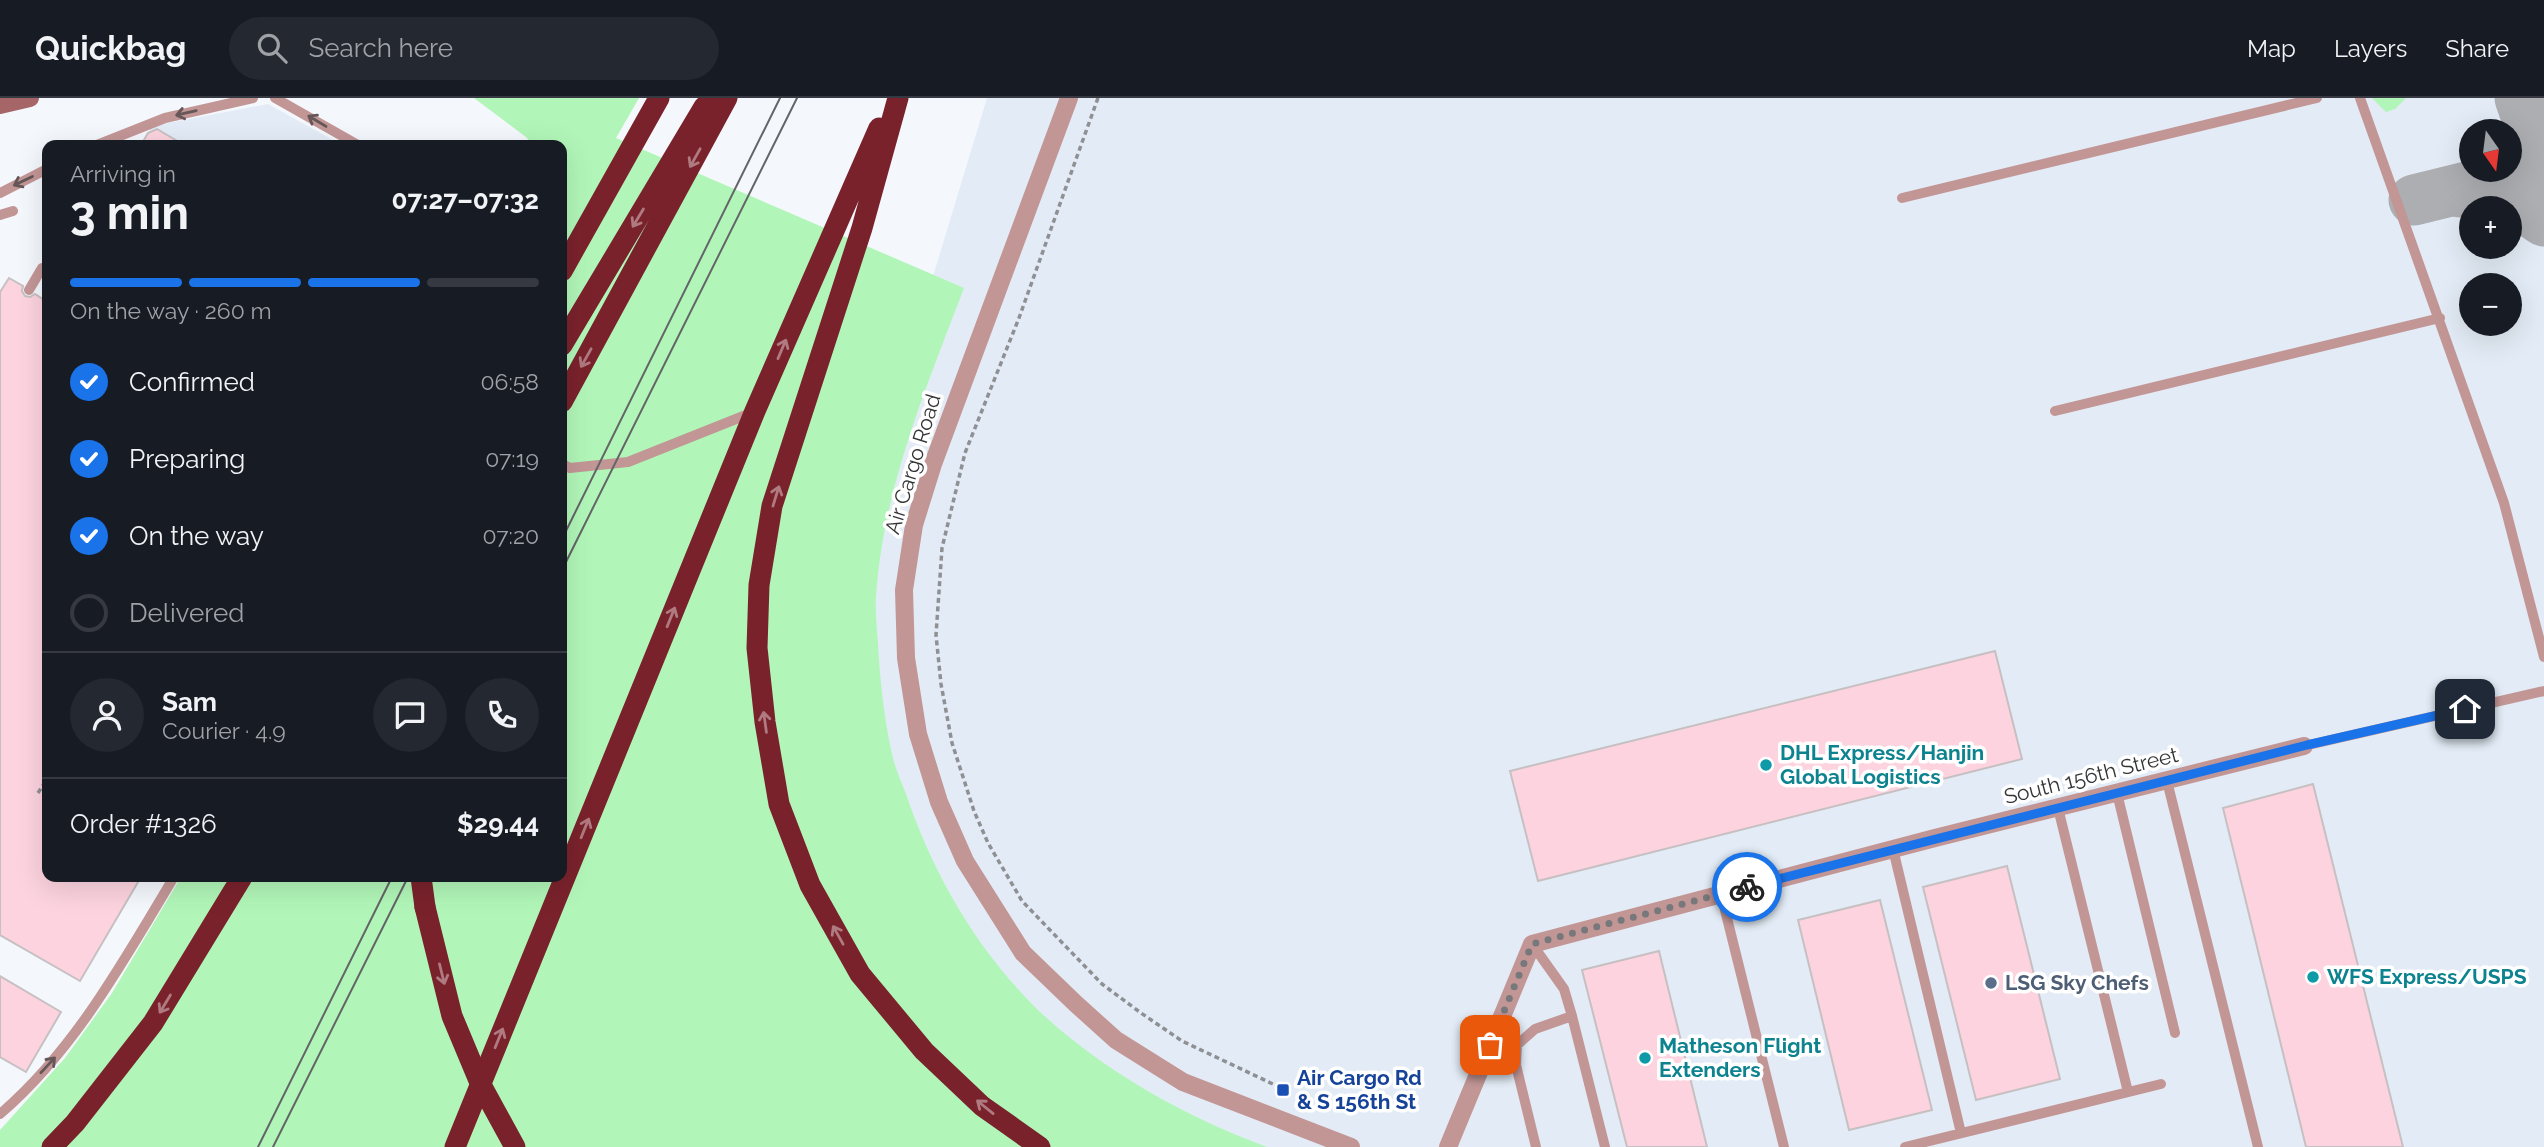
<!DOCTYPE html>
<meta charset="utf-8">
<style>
body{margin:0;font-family:Raleway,sans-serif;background:#242831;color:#f1f3f6;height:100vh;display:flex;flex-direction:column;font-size:26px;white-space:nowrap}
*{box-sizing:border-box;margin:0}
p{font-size:23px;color:#9ea1a6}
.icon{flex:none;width:38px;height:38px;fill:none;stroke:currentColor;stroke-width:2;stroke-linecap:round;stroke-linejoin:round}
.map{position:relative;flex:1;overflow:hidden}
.panel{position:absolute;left:42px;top:42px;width:525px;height:742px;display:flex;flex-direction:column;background:#171b24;border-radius:14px;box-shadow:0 7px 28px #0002}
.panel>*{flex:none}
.needle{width:46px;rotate:166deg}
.buttons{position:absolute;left:2459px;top:21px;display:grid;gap:14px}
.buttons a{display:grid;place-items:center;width:63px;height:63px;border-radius:50%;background:#171b24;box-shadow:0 7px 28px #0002;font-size:35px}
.pin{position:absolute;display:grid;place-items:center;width:60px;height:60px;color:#fff;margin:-30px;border-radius:14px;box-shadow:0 4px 10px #0006}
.courier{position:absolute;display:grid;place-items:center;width:70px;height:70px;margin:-35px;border:5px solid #1a73e8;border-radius:50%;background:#fff;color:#222;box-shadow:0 2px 9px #0007}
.summary em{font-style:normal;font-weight:700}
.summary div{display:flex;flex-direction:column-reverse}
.summary{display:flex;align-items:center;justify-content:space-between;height:119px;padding:0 28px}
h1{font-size:46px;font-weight:700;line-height:52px}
.bar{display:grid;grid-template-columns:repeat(4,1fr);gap:10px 7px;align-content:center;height:84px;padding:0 28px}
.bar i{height:9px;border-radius:5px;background:#363941}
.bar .active{background:#1a73e8}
.bar p{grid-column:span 4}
.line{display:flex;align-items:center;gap:18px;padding:0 28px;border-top:2px solid #363941}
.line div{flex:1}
.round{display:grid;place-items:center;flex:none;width:74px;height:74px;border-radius:37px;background:#242831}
ol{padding:0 28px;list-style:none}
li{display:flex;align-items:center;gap:21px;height:77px}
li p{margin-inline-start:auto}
li .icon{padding:7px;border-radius:50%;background:#1a73e8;color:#fff;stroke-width:4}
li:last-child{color:#9ea1a6}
li i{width:38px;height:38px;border:4px solid #363941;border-radius:50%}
header{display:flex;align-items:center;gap:42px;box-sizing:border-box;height:98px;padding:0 35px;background:#171b24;border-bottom:2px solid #363941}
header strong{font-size:33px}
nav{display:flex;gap:38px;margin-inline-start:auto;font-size:24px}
.search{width:490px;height:63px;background:#242831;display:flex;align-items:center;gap:18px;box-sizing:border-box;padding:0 24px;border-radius:38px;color:#9ea1a6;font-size:26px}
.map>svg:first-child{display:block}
</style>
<header>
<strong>Quickbag</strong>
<div class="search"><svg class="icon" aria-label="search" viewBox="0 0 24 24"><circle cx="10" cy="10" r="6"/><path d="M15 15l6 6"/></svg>Search here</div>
<nav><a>Map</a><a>Layers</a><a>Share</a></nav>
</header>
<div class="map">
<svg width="2544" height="1049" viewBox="0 0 2544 1049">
<rect width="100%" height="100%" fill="#f4f7fc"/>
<!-- built -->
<path fill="#e3ecf6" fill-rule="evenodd" d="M987 0H2544V1049H1228L1102 1002 958 861 866 693 845 469ZM2471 33H2510V72H2471ZM2471 110H2510V149H2471ZM2471 187H2510V226H2471Z
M268 6 342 47H141L152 28Z"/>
<!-- green -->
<path fill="#b1f6b8" d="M474 0H639L616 40 964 190C926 290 883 391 876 499 875 514 877 531 878 546 880 583 884 620 892 656 895 670 901 683 906 696 937 788 992 878 1069 939 1129 987 1195 1022 1267 1049H0V1032L65 960 112 895 181 779H562V47H533L526 39Z
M2372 0H2406L2395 11 2386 14Z"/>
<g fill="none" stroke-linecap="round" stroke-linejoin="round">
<!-- taxiway -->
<path stroke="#acaeb2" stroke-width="51" d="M2520 0 2544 69
M2460 94C2491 94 2519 105 2544 123
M2414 102 2544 70"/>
</g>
<!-- building -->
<path fill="#fcd3df" stroke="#c6c0c2" stroke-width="2" d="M157 31 184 47H141L148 35Z
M9 180 23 188 22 193 25 198 30 199 35 196 47 204V779H141L80 883 0 837V194Z
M1995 553 2022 661 1538 783 1510 673Z
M2313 686 2403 1049H2306L2223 710Z
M2007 768 2060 981 1976 1002 1923 789Z
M1880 802 1932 1012 1849 1032 1798 822Z
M1659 853 1707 1049H1627L1582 872Z
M0 878 61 914 26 974 0 959Z"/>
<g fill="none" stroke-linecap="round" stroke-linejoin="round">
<!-- path -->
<path stroke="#8e9094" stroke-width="3.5" stroke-dasharray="5 3.5" stroke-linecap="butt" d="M1098 0 1019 220 965 355 942 450 936 537 941 586 952 645 974 713 988 745 1022 803 1102 886 1141 915 1182 943 1275 987
M38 695 47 681"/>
<!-- service -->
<path stroke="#c39696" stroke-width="10" d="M275 0 358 47
M2360 0 2504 405 2544 559
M97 47 165 20 253 0
M0 95 47 71
M1902 100 2317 0
M0 117 13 113
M29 192 42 170
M2055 313 2440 220
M562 366 570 370 628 364 751 315
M2304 648 2544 593
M2167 683 2258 1049
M2117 695 2175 935
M2058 710 2128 994
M1893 751 1961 1035
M1721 796 1784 1049
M1532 846 1564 891 1572 918 1535 931 1517 947 1516 967 1536 1049
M1572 918 1605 1049
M0 1016C75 952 124 862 174 779
M1905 1049 2161 986"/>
<!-- minor -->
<path stroke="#c39696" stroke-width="18" d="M1448 1049 1532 846 1935 740 2304 648"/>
<!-- tertiary -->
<path stroke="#c39696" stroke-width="18" d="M1069 0 933 366 914 427 904 492 906 560 918 636 939 704 965 763 1023 855 1076 906 1116 942 1183 984 1351 1049"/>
<!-- secondary -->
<path stroke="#a66668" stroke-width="18" d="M0 7 30 0"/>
<!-- motorway -->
<path stroke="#7a222c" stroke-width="21" d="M898 0 862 130 772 408 759 487 757 550 765 624 779 706 810 787 860 876 924 953 982 1008 1040 1049
M562 173 659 0
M562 247 704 9 713 0
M562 304 727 0
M421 779 425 809
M52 1049 75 1025 153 925 242 779
M455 1049 755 313 879 30"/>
<!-- tram -->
<path stroke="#636568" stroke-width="2" d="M562 441 780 0
M562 472 797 0
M258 1049 392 779
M273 1049 408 779"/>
<!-- motorway-bridge -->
<path stroke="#7a222c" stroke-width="21" d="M425 809 452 918 480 985 515 1049"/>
</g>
<!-- one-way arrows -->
<defs><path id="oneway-shaft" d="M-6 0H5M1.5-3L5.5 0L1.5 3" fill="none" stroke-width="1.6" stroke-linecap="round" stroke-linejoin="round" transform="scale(1.75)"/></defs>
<g stroke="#655658">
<use href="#oneway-shaft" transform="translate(186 15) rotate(167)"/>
<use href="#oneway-shaft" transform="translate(317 23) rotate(-149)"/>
<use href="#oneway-shaft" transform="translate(23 83) rotate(154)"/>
<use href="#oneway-shaft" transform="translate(48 967) rotate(-47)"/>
</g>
<g stroke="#af7a80">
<use href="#oneway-shaft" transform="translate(695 60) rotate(119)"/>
<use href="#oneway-shaft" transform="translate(638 120) rotate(121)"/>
<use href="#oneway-shaft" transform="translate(782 251) rotate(-67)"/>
<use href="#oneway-shaft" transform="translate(586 260) rotate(119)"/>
<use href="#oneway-shaft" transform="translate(776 398) rotate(-73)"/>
<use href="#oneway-shaft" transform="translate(671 519) rotate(-68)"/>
<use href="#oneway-shaft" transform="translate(765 624) rotate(-98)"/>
<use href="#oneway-shaft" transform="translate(585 730) rotate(-68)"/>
<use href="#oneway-shaft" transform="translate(838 837) rotate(-119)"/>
<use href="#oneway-shaft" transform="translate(442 876) rotate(76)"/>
<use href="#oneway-shaft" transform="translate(165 906) rotate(121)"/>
<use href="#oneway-shaft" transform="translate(499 940) rotate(-68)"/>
<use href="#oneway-shaft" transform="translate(985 1009) rotate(-141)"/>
</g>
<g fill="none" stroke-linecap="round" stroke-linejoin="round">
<!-- done -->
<path stroke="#77787b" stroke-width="7" stroke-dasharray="0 12.6" d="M1490 947 1532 846 1747 789"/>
<!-- route -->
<path stroke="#1a73e8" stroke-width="9" d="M1747 789 2307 647 2465 611"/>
</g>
<!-- markers -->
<g fill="#0f9aa8" stroke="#fff" stroke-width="2.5">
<circle cx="1766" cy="667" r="7"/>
<circle cx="2313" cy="879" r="7"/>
<circle cx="1645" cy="960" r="7"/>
</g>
<circle fill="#5c6f8a" stroke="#fff" stroke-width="2.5" cx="1991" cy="885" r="7"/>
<rect fill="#1a4fb4" stroke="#fff" stroke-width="2.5" x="1276" y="985" width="14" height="14" rx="3.5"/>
<g text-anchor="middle" stroke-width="7" stroke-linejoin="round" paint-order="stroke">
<!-- street labels -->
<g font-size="21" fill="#333436" stroke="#fff">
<text transform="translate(913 366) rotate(-73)" y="7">Air Cargo Road</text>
<text transform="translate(2091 678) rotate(-14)" y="7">South 156th Street</text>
</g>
<!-- culture labels -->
<g font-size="21" font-weight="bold" fill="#0d838f" stroke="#fff" text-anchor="start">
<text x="1780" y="662">DHL Express/Hanjin<tspan x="1780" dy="24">Global Logistics</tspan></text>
<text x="2327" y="886">WFS Express/USPS</text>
<text x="1659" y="955">Matheson Flight<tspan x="1659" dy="24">Extenders</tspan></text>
</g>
<!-- service labels -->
<g font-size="21" font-weight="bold" fill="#4e5e75" stroke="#fff" text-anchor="start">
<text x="2005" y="892">LSG Sky Chefs</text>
</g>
<!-- transit labels -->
<g font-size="21" font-weight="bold" fill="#164399" stroke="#fff" text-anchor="start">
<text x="1297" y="987">Air Cargo Rd<tspan x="1297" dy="24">&amp; S 156th St</tspan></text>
</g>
</g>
</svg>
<div class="buttons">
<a><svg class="needle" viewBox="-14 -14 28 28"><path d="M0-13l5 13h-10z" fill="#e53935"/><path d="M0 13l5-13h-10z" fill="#9ea1a6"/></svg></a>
<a>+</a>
<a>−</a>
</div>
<div class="pin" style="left:1490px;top:947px;background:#ea580c"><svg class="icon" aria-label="bag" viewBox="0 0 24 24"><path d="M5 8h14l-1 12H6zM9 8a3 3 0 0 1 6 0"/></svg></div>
<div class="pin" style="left:2465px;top:611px;background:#1f2937"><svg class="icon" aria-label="home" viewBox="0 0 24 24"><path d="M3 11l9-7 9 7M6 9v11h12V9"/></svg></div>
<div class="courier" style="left:1747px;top:789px"><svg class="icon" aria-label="bike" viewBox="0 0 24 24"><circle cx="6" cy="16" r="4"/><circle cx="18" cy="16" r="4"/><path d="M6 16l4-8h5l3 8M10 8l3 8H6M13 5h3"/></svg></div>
<section class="panel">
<div class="summary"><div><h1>3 min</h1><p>Arriving in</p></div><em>07:27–07:32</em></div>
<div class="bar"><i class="active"></i><i class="active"></i><i class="active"></i><i></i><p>On the way · 260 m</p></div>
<ol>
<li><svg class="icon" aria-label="check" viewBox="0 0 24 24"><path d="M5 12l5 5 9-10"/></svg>Confirmed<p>06:58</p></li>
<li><svg class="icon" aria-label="check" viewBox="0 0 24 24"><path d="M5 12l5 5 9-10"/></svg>Preparing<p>07:19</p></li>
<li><svg class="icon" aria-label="check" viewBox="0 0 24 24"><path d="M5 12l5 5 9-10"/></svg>On the way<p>07:20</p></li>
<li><i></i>Delivered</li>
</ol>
<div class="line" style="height:126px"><a class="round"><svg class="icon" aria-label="person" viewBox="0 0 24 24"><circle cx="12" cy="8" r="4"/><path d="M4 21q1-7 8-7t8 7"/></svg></a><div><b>Sam</b><p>Courier · 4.9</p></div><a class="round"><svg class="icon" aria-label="chat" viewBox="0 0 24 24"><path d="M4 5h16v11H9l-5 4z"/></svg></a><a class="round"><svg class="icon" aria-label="phone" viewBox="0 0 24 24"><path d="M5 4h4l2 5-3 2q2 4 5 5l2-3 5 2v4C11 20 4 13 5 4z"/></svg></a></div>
<div class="line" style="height:91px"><div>Order #1326</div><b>$29.44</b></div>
</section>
</div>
